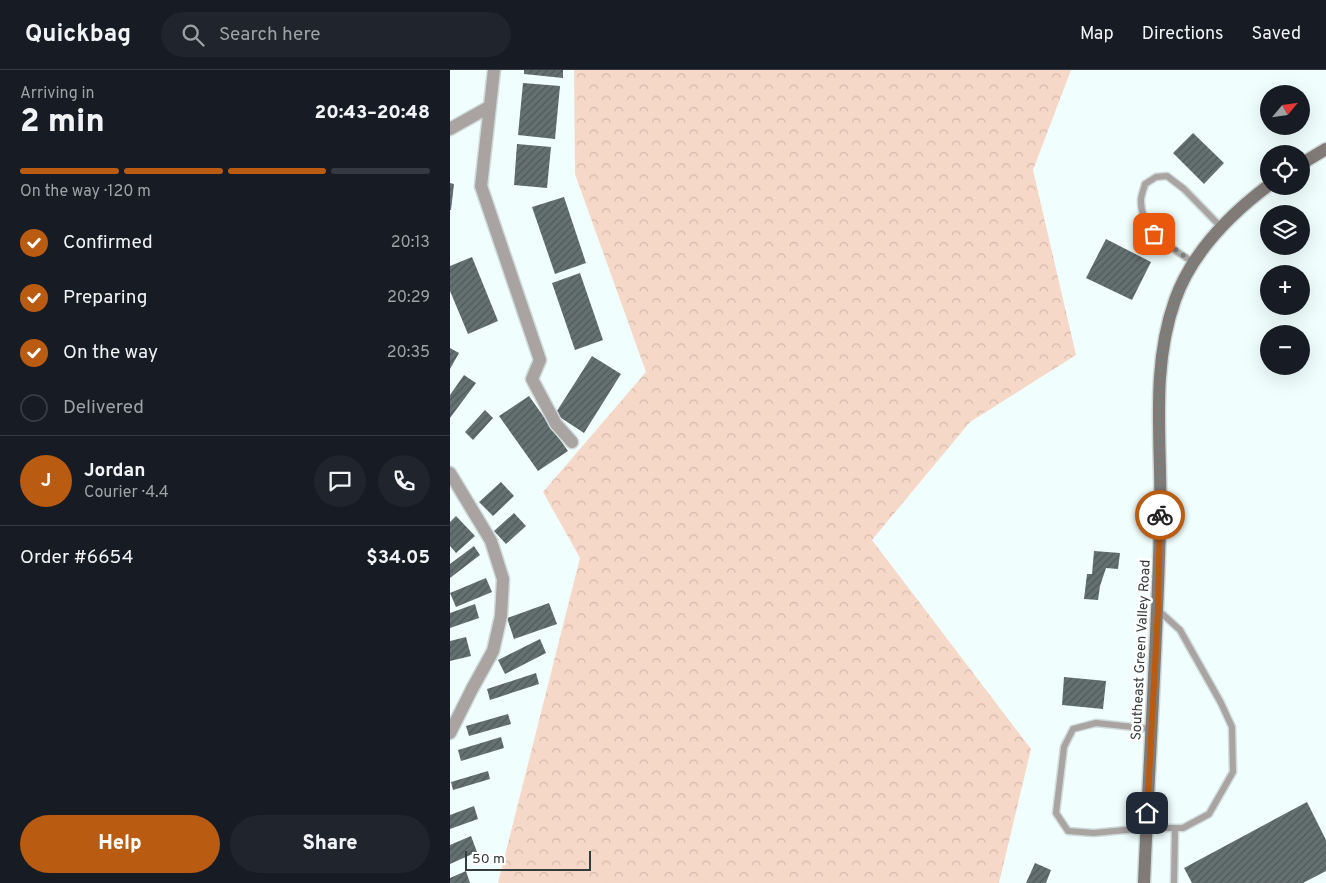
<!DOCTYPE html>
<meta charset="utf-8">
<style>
body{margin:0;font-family:Overpass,sans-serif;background:#20242c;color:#f1f3f6;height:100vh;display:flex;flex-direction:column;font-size:19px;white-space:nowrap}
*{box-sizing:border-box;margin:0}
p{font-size:16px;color:#9ea1a6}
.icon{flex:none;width:28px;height:28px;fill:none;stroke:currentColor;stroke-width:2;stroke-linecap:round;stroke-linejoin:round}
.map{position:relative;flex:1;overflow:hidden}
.panel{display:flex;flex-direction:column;background:#171b24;width:450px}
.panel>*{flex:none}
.needle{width:32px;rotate:61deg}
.fabs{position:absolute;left:810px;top:15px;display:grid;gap:10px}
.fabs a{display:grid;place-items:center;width:50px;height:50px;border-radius:50%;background:#171b24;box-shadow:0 5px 20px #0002;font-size:25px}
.scale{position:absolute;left:15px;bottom:12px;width:126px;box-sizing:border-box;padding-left:5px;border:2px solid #353a3a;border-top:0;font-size:14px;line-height:18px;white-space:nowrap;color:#353a3a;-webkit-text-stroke:4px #fff;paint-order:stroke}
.pin{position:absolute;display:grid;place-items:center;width:42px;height:42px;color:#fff;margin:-21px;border-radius:10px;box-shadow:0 2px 8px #0006}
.courier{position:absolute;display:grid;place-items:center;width:50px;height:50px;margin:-25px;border:4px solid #b95b10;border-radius:50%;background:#fff;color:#222;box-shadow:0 1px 6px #0007}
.headline em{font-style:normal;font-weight:800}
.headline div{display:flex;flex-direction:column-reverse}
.headline{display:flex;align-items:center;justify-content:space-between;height:85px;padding:0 20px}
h1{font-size:32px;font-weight:800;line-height:38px}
.bar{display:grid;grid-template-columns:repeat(4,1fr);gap:8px 5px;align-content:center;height:60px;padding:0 20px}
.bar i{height:6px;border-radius:4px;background:#363941}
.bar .current{background:#b95b10}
.bar p{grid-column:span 4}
.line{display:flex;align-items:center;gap:12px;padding:0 20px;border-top:1px solid #363941}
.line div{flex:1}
.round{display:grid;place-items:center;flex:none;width:52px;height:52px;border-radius:26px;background:#20242c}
ol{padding:0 20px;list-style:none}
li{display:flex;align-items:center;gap:15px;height:55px}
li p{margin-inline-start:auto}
li .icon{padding:5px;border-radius:50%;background:#b95b10;color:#fff;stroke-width:4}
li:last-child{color:#9ea1a6}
li i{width:28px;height:28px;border:2px solid #363941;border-radius:50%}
.primary-button{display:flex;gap:10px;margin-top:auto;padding:10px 20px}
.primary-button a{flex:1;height:58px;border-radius:30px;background:#b95b10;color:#fff;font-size:20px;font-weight:800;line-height:58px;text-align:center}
.primary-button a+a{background:#20242c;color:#f1f3f6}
header{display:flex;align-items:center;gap:30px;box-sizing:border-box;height:70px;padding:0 25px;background:#171b24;border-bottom:1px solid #363941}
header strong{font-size:24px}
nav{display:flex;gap:28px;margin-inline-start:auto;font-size:18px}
.search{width:350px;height:45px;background:#20242c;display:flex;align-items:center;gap:12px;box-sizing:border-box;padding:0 18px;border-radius:28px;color:#9ea1a6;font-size:19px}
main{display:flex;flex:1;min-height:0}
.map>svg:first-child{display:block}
</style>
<header>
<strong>Quickbag</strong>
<div class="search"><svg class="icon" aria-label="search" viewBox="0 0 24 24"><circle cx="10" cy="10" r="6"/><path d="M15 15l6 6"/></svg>Search here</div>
<nav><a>Map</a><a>Directions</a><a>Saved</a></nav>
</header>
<main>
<section class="panel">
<div class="headline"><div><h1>2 min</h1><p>Arriving in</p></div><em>20:43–20:48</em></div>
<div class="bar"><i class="current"></i><i class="current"></i><i class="current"></i><i></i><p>On the way · 120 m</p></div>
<ol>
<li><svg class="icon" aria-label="check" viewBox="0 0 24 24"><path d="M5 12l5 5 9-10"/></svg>Confirmed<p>20:13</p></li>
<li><svg class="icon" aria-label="check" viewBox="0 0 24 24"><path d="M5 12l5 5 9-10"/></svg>Preparing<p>20:29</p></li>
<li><svg class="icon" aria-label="check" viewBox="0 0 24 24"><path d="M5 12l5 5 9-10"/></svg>On the way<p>20:35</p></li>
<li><i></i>Delivered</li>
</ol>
<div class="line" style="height:90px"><b class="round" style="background:#b95b10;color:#fff">J</b><div><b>Jordan</b><p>Courier · 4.4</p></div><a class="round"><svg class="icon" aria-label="chat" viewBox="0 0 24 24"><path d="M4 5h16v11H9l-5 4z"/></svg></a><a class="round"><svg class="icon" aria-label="phone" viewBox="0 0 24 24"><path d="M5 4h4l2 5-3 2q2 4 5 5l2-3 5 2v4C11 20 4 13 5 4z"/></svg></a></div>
<div class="line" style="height:65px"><div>Order #6654</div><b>$34.05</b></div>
<div class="primary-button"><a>Help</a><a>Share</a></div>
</section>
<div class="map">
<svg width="876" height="813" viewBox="0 0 876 813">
<defs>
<pattern id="forest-crowns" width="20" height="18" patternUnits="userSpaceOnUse" patternTransform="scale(1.25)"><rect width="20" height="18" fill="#f6d8c8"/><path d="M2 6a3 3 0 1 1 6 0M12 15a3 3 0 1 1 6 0" fill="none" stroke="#d4baad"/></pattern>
<pattern id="building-hatch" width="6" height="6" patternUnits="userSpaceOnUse" patternTransform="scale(1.25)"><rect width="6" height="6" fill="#657171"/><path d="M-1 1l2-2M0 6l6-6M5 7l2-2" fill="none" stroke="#505959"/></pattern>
</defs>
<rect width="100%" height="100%" fill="#f1fefe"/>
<!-- forest -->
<path fill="url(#forest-crowns)" d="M124 0H621L583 100 626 285 520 352 422 470 581 679 549 813H48L130 488 93 422 196 302 125 104Z"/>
<!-- building -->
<path fill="url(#building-hatch)" d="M74 0H113V8L74 4Z
M73 13 110 16 105 69 68 65Z
M743 63 774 93 754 114 723 83Z
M67 74 101 77 97 118 64 115Z
M0 113 4 114 1 140H0Z
M114 127 136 193 105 204 82 137Z
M656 169 701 192 682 230 636 208Z
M22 187 48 251 18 264 0 221V196Z
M130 203 153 270 125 280 102 213Z
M0 278 9 283 0 299Z
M142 286 171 304 134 363 105 344Z
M14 305 26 313 0 348V325Z
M79 326 118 381 88 401 49 346Z
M35 340 43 348 23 370 15 362Z
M51 412 64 426 43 446 29 432Z
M64 443 76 456 56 474 44 461Z
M6 446 25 466 6 483 0 476V452Z
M24 476 30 485 0 508V494Z
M644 481 670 483 668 499 656 498 650 516 648 530 634 529 637 504H642Z
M36 508 42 522 6 537 0 523Z
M99 533 107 554 64 569 57 548Z
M25 534 29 548 0 558V543Z
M16 567 21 586 0 591V571Z
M90 569 96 583 55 604 48 590Z
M86 603 89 614 40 630 37 619Z
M614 607 656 611 653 639 612 635Z
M58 644 61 654 19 666 16 656Z
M51 667 54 678 11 691 8 680Z
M38 701 40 709 3 720 1 712Z
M857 732 876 770V801L853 813H742L734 798Z
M24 736 28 749 0 759V745Z
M21 766 27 782 0 794V775Z
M585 793 601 800 596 813H576Z
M16 801 20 813H0V808Z"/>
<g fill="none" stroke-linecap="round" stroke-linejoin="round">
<defs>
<path id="lane" d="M744 193C721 177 690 161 691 130 691 125 694 119 695 114L706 107 717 106 734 119 771 157
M701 659 646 653 623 659 614 677 606 743 618 761 644 763 696 758H733L759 744 783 702 782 657 771 633 730 560 708 540
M724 813 725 758"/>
<path id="street" d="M44 0 31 116 90 290 82 309 106 354 122 372
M0 59 39 37
M0 403 41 471 53 509 51 546 43 581 22 619 0 663"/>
<path id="secondary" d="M851 94 876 79
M694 813C699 694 707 574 710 455 713 379 699 303 725 230 742 182 779 145 819 115"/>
</defs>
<!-- lane casing -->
<use href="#lane" stroke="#cfdbdb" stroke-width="9"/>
<!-- street casing -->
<use href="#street" stroke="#cfdbdb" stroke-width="15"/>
<!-- secondary casing -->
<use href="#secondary" stroke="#cfdbdb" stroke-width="15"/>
<!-- lane -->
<use href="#lane" stroke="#a9a4a2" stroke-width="6"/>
<!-- street -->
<use href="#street" stroke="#a9a4a2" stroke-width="12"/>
<!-- secondary -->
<use href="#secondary" stroke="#817b78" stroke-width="12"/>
</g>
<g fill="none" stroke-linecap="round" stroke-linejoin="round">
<!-- done -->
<path stroke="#777f7f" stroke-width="5" stroke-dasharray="0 9" d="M704 164 744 193 726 228 719 249 711 283 709 340 710 445"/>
<!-- route -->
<path stroke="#b95b10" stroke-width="6" d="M697 743 708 540 710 445"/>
</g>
<g text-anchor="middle" stroke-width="5" stroke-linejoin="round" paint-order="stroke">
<!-- street labels -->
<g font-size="14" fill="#353a3a" stroke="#fff">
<text transform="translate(690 580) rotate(-87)" y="5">Southeast Green Valley Road</text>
</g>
</g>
</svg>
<div class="fabs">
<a><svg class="needle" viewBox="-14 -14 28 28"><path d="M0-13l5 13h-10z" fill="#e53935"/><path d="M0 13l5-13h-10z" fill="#9ea1a6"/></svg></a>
<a><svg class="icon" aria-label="locate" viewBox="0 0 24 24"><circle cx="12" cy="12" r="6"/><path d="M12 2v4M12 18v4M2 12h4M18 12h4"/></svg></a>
<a><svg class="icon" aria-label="layers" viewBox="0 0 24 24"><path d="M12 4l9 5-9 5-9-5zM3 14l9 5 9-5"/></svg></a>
<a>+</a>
<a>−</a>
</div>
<div class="scale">50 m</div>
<div class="pin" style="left:704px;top:164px;background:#ea580c"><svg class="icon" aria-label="bag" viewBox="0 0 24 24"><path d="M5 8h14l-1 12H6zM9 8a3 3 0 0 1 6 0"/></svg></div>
<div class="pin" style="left:697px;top:743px;background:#1f2937"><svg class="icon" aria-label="home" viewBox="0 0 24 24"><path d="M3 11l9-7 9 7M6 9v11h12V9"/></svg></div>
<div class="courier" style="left:710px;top:445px"><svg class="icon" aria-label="bike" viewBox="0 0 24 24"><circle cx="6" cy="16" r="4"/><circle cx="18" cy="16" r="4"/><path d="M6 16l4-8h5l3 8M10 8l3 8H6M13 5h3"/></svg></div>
</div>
</main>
